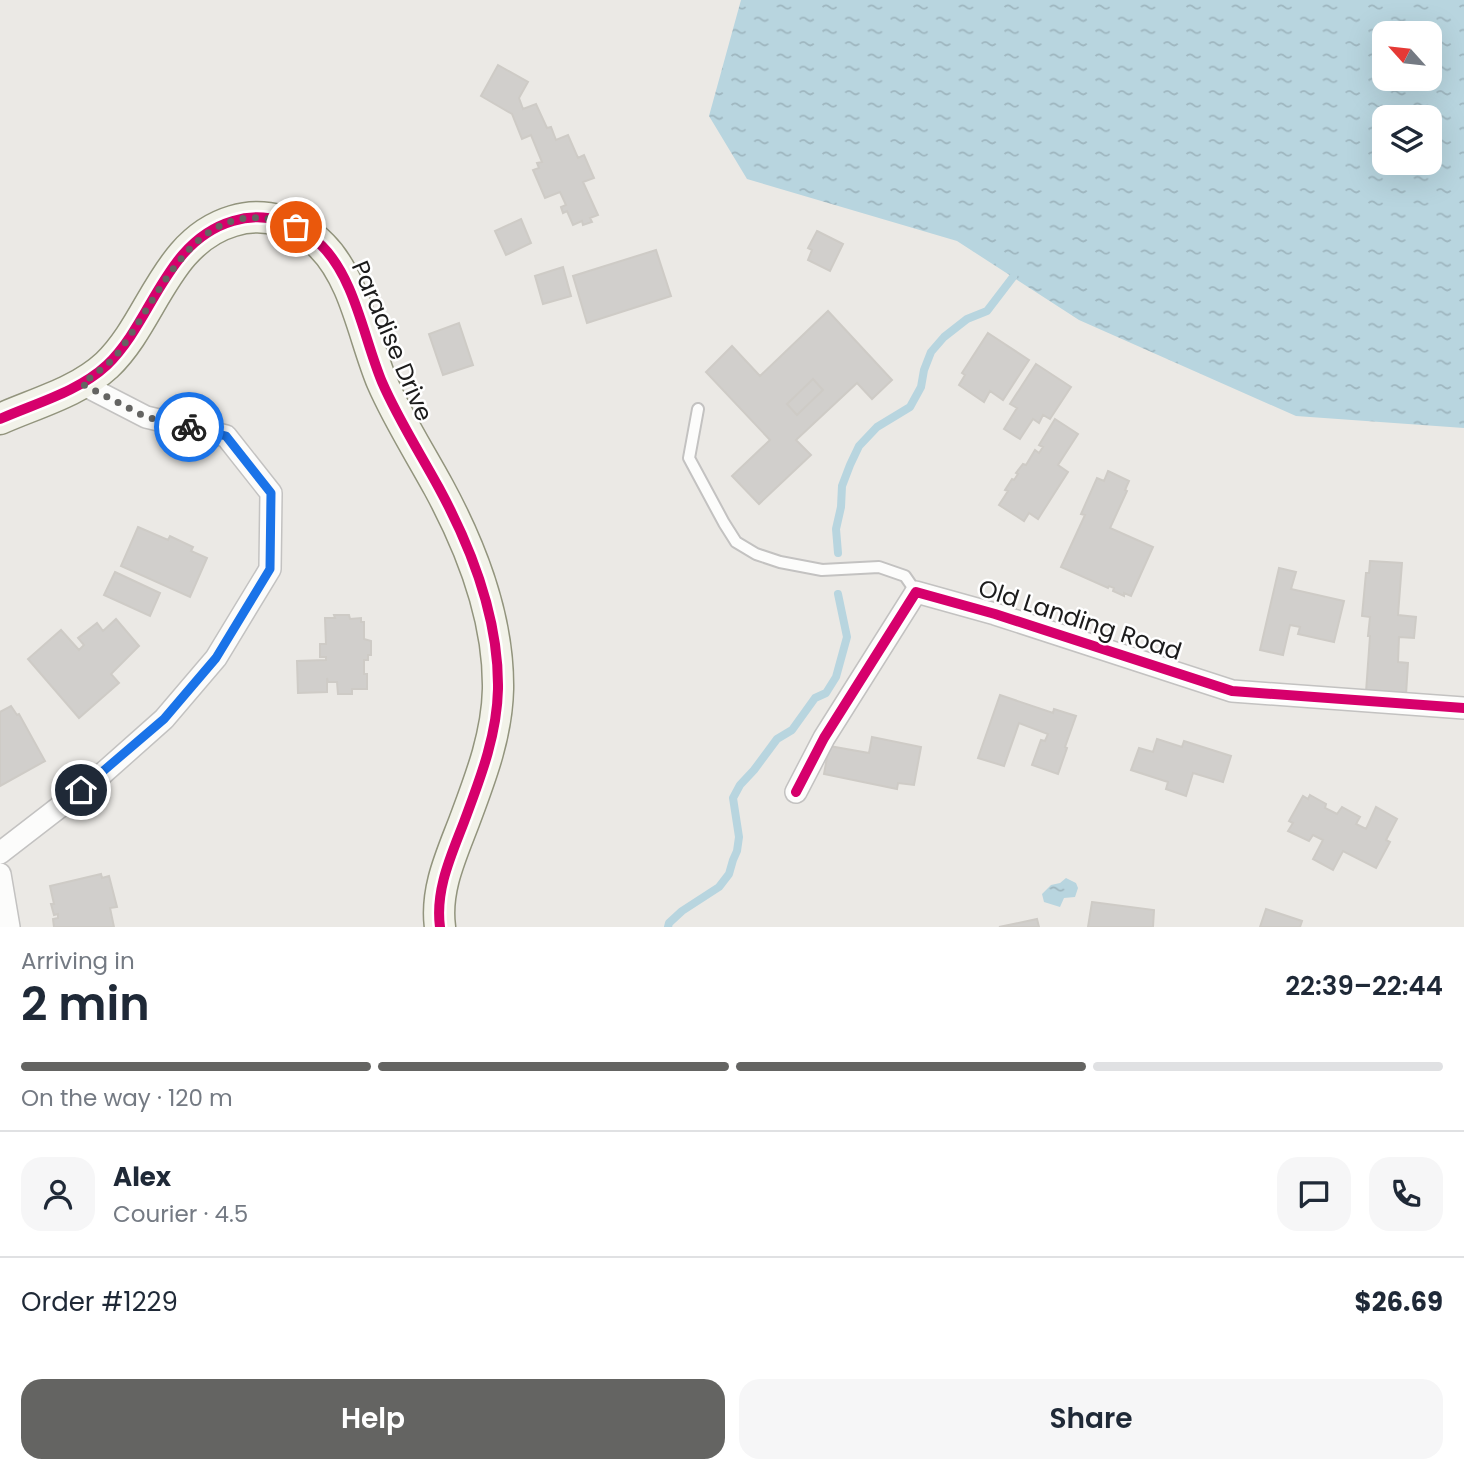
<!DOCTYPE html>
<meta charset="utf-8">
<style>
body{margin:0;font-family:Poppins,sans-serif;background:#f6f6f7;color:#1f2937;height:100vh;display:flex;flex-direction:column;font-size:26px;white-space:nowrap}
*{box-sizing:border-box;margin:0}
p{font-size:23px;color:#747a83}
.icon{flex:none;width:38px;height:38px;fill:none;stroke:currentColor;stroke-width:2;stroke-linecap:round;stroke-linejoin:round}
.map{position:relative;height:927px;overflow:hidden}
.details{display:flex;flex-direction:column;background:#fff;flex:1}
.details>*{flex:none}
.needle{width:46px;rotate:297deg}
.controls{position:absolute;left:1372px;top:21px;display:grid;gap:14px}
.controls a{display:grid;place-items:center;width:70px;height:70px;border-radius:14px;background:#fff;box-shadow:0 7px 28px #0002;font-size:35px}
.pin{position:absolute;display:grid;place-items:center;width:60px;height:60px;color:#fff;margin:-30px;border:4px solid #fff;border-radius:50%;box-shadow:0 2px 7px #0007}
.courier{position:absolute;display:grid;place-items:center;width:70px;height:70px;margin:-35px;border:5px solid #1a73e8;border-radius:50%;background:#fff;color:#222;box-shadow:0 2px 9px #0007}
.headline em{font-style:normal;font-weight:600}
.headline div{display:flex;flex-direction:column-reverse}
.headline{display:flex;align-items:center;justify-content:space-between;height:119px;padding:0 21px}
h1{font-size:46px;font-weight:600;line-height:52px}
.bar{display:grid;grid-template-columns:repeat(4,1fr);gap:10px 7px;align-content:center;height:84px;padding:0 21px}
.bar i{height:9px;border-radius:5px;background:#e0e1e3}
.bar .on{background:#646462}
.bar p{grid-column:span 4}
.line{display:flex;align-items:center;gap:18px;padding:0 21px;border-top:2px solid #e0e1e3}
.line div{flex:1}
.round{display:grid;place-items:center;flex:none;width:74px;height:74px;border-radius:21px;background:#f6f6f7}
.action{display:flex;gap:14px;margin-top:auto;padding:14px 21px}
.action a{flex:1;height:80px;border-radius:21px;background:#646462;color:#fff;font-size:28px;font-weight:600;line-height:80px;text-align:center}
.action a+a{background:#f6f6f7;color:#1f2937}
.map>svg:first-child{display:block}
</style>
<div class="map">
<svg width="1464" height="927" viewBox="0 0 1464 927">
<defs>
<pattern id="water-ripples" width="26" height="14" patternUnits="userSpaceOnUse" patternTransform="scale(1.75)"><rect width="26" height="14" fill="#b8d5df"/><path d="M2 4q2-2 4 0t4 0M15 11q2-2 4 0t4 0" fill="none" stroke="#9eb6bf"/></pattern>
</defs>
<rect width="100%" height="100%" fill="#ebe9e5"/>
<!-- water -->
<path fill="url(#water-ripples)" fill-rule="evenodd" d="M741 0H1464V428L1296 416 1079 320 957 241 747 179 709 116ZM1384 33H1430V79H1384ZM1384 117H1430V163H1384Z
M1066 878 1076 883 1078 888 1075 897 1064 898 1060 907 1044 902 1042 894 1051 885 1060 883Z"/>
<g fill="none" stroke-linecap="round" stroke-linejoin="round">
<!-- stream -->
<path stroke="#b8d5df" stroke-width="8" d="M838 553 836 529 841 507 842 486 850 465 859 446 877 427 910 407 921 387 924 370 931 352 944 337 967 319 987 311 1013 277
M668 927 669 923 682 911 719 887 729 874 733 860 737 851 739 837 733 798 740 785 754 770 777 739 792 730 815 698 826 693 836 677 847 637 838 594"/>
</g>
<!-- building -->
<path fill="#d1cfcc" stroke="#cecbc6" stroke-width="2" fill-rule="evenodd" d="M498 65 528 82 519 98 523 109 536 104 547 128 551 127 556 140 568 135 578 158 584 155 594 178 583 182 598 215 590 218 592 222 583 225 582 221 573 225 567 211 563 213 561 207 566 205 560 192 545 198 533 170 539 168 537 163 542 162 531 135 522 139 512 114 481 96Z
M521 219 531 243 506 255 495 231Z
M817 231 843 244 830 271 808 260 812 250 808 248Z
M656 250 671 296 587 323 573 276Z
M563 267 571 296 543 304 535 276Z
M828 311 892 380 872 399 857 383 796 440 811 455 759 504 732 476 770 440 706 372 732 346 760 376ZM813 379 823 390 797 415 787 404Z
M459 323 473 365 443 375 429 334Z
M988 333 1029 360 1003 400 990 391 984 402 959 385 965 375 962 373Z
M1036 364 1071 387 1050 419 1043 415 1039 423 1033 419 1020 439 1004 429 1017 408 1010 404Z
M813 379 823 390 797 415 787 404Z
M1055 419 1078 434 1058 465 1068 472 1038 519 1029 513 1024 521 999 505 1008 491 1005 490 1012 479 1014 480 1018 474 1016 473 1023 464 1026 465 1035 450 1039 453 1043 447 1039 445Z
M1108 471 1129 481 1125 490 1127 491 1110 528 1153 547 1131 596 1124 593V596L1113 591 1114 588 1109 586 1108 588 1061 567 1085 515 1081 514 1097 478 1104 481Z
M138 527 168 540 170 536 193 547 191 551 207 558 190 597 121 566Z
M1370 561 1402 563 1398 615 1416 617 1414 638 1399 637 1398 662 1408 663 1406 695 1366 692 1370 636H1368L1370 617 1362 616 1366 573H1369Z
M1279 568 1296 572 1291 589 1344 601 1334 642 1298 634 1300 627 1290 625 1283 655 1260 650Z
M115 572 160 593 150 616 104 595Z
M334 615H349L350 619 361 618V622H364V639L371 641V655H368V660H364V674H367V689H352V694H338L337 682H328L327 678V692L298 693 297 661 326 660V657H320V644H326L325 618H335Z
M116 619 139 646 111 674 119 683 79 718 28 659 61 630 79 650 84 645 78 638 97 623 103 631Z
M1000 695 1053 713 1054 709 1076 716 1065 747 1067 748 1058 774 1032 765 1041 740 1045 741 1048 734 1019 723 1004 766 978 758Z
M11 706 17 715 19 714 45 761 0 786V712Z
M872 737 921 747 914 785 898 783 897 789 824 774 829 746 869 753Z
M1157 739 1182 747 1184 741 1231 756 1223 782 1193 773 1186 796 1166 789 1168 782 1131 770 1139 748 1153 752Z
M1310 795 1326 804 1325 808 1337 814 1342 807 1360 817 1356 824 1366 829 1376 807 1397 819 1386 840 1390 842 1376 868 1343 851 1333 870 1313 859 1323 840 1313 835 1309 841 1288 831 1293 823 1289 821 1303 796 1308 799Z
M101 874 102 878 109 876 117 907 110 908 114 927H53H54L53 919 58 918V914L54 915 51 904H54L50 886Z
M1092 902 1154 910 1153 927H1088Z
M1266 909 1302 921 1300 927H1260Z
M1037 919 1039 927H999Z"/>
<g fill="none" stroke-linecap="round" stroke-linejoin="round">
<defs>
<path id="lane" d="M698 409 689 458 724 523 736 542 756 554 780 562 822 570 879 567 905 576 916 592"/>
<path id="street" d="M796 792 824 738 916 592 995 614 1232 691 1464 708
M0 853 101 775 164 719 216 658 270 569 271 493 226 436 146 417 82 384
M0 874 9 927"/>
<path id="secondary" d="M0 419C36 403 78 392 107 365 153 321 165 241 233 221 265 211 299 222 322 246 355 279 364 339 382 382 398 419 420 453 439 488 472 549 499 618 498 689 497 736 480 779 464 822 451 856 435 890 440 927"/>
</defs>
<!-- lane casing -->
<use href="#lane" stroke="#c3c2c1" stroke-width="14"/>
<!-- street casing -->
<use href="#street" stroke="#c3c2c1" stroke-width="24"/>
<!-- secondary casing -->
<use href="#secondary" stroke="#92947d" stroke-width="33"/>
<!-- lane -->
<use href="#lane" stroke="#fcfcfb" stroke-width="10"/>
<!-- street -->
<use href="#street" stroke="#fcfcfb" stroke-width="21"/>
<!-- secondary -->
<use href="#secondary" stroke="#f2f2e9" stroke-width="30"/>
<defs>
<path id="cycleway" d="M0 419C36 403 78 392 107 365 153 321 165 241 233 221 265 211 299 222 322 246 355 279 364 339 382 382 398 419 420 453 439 488 472 549 499 618 498 689 497 736 480 779 464 822 451 856 435 890 440 927
M796 792 824 738 916 592 995 614 1232 691 1464 708"/>
</defs>
<!-- cycleway casing -->
<use href="#cycleway" stroke="#fff" stroke-width="15"/>
<!-- cycleway -->
<use href="#cycleway" stroke="#d6006c" stroke-width="10"/>
</g>
<g fill="none" stroke-linecap="round" stroke-linejoin="round">
<!-- done -->
<path stroke="#646462" stroke-width="7" stroke-dasharray="0 12.6" d="M189 427 146 417 82 384 108 364 118 353C164 291 198 186 296 227"/>
<!-- route -->
<path stroke="#1a73e8" stroke-width="9" d="M81 790 164 719 216 658 270 569 271 493 226 436 189 427"/>
</g>
<g text-anchor="middle" stroke-width="5" stroke-linejoin="round" paint-order="stroke">
<!-- street labels -->
<g font-size="24" fill="#1c1c1c" stroke="#fff">
<text transform="translate(392 341) rotate(67)" y="8">Paradise Drive</text>
<text transform="translate(1080 620) rotate(18)" y="8">Old Landing Road</text>
</g>
</g>
</svg>
<div class="controls">
<a><svg class="needle" viewBox="-14 -14 28 28"><path d="M0-13l5 13h-10z" fill="#e53935"/><path d="M0 13l5-13h-10z" fill="#747a83"/></svg></a>
<a><svg class="icon" aria-label="layers" viewBox="0 0 24 24"><path d="M12 4l9 5-9 5-9-5zM3 14l9 5 9-5"/></svg></a>
</div>
<div class="pin" style="left:296px;top:227px;background:#ea580c"><svg class="icon" aria-label="bag" viewBox="0 0 24 24"><path d="M5 8h14l-1 12H6zM9 8a3 3 0 0 1 6 0"/></svg></div>
<div class="pin" style="left:81px;top:790px;background:#1f2937"><svg class="icon" aria-label="home" viewBox="0 0 24 24"><path d="M3 11l9-7 9 7M6 9v11h12V9"/></svg></div>
<div class="courier" style="left:189px;top:427px"><svg class="icon" aria-label="bike" viewBox="0 0 24 24"><circle cx="6" cy="16" r="4"/><circle cx="18" cy="16" r="4"/><path d="M6 16l4-8h5l3 8M10 8l3 8H6M13 5h3"/></svg></div>
</div>
<section class="details">
<div class="headline"><div><h1>2 min</h1><p>Arriving in</p></div><em>22:39–22:44</em></div>
<div class="bar"><i class="on"></i><i class="on"></i><i class="on"></i><i></i><p>On the way · 120 m</p></div>
<div class="line" style="height:126px"><a class="round"><svg class="icon" aria-label="person" viewBox="0 0 24 24"><circle cx="12" cy="8" r="4"/><path d="M4 21q1-7 8-7t8 7"/></svg></a><div><b>Alex</b><p>Courier · 4.5</p></div><a class="round"><svg class="icon" aria-label="chat" viewBox="0 0 24 24"><path d="M4 5h16v11H9l-5 4z"/></svg></a><a class="round"><svg class="icon" aria-label="phone" viewBox="0 0 24 24"><path d="M5 4h4l2 5-3 2q2 4 5 5l2-3 5 2v4C11 20 4 13 5 4z"/></svg></a></div>
<div class="line" style="height:91px"><div>Order #1229</div><b>$26.69</b></div>
<div class="action"><a>Help</a><a>Share</a></div>
</section>
